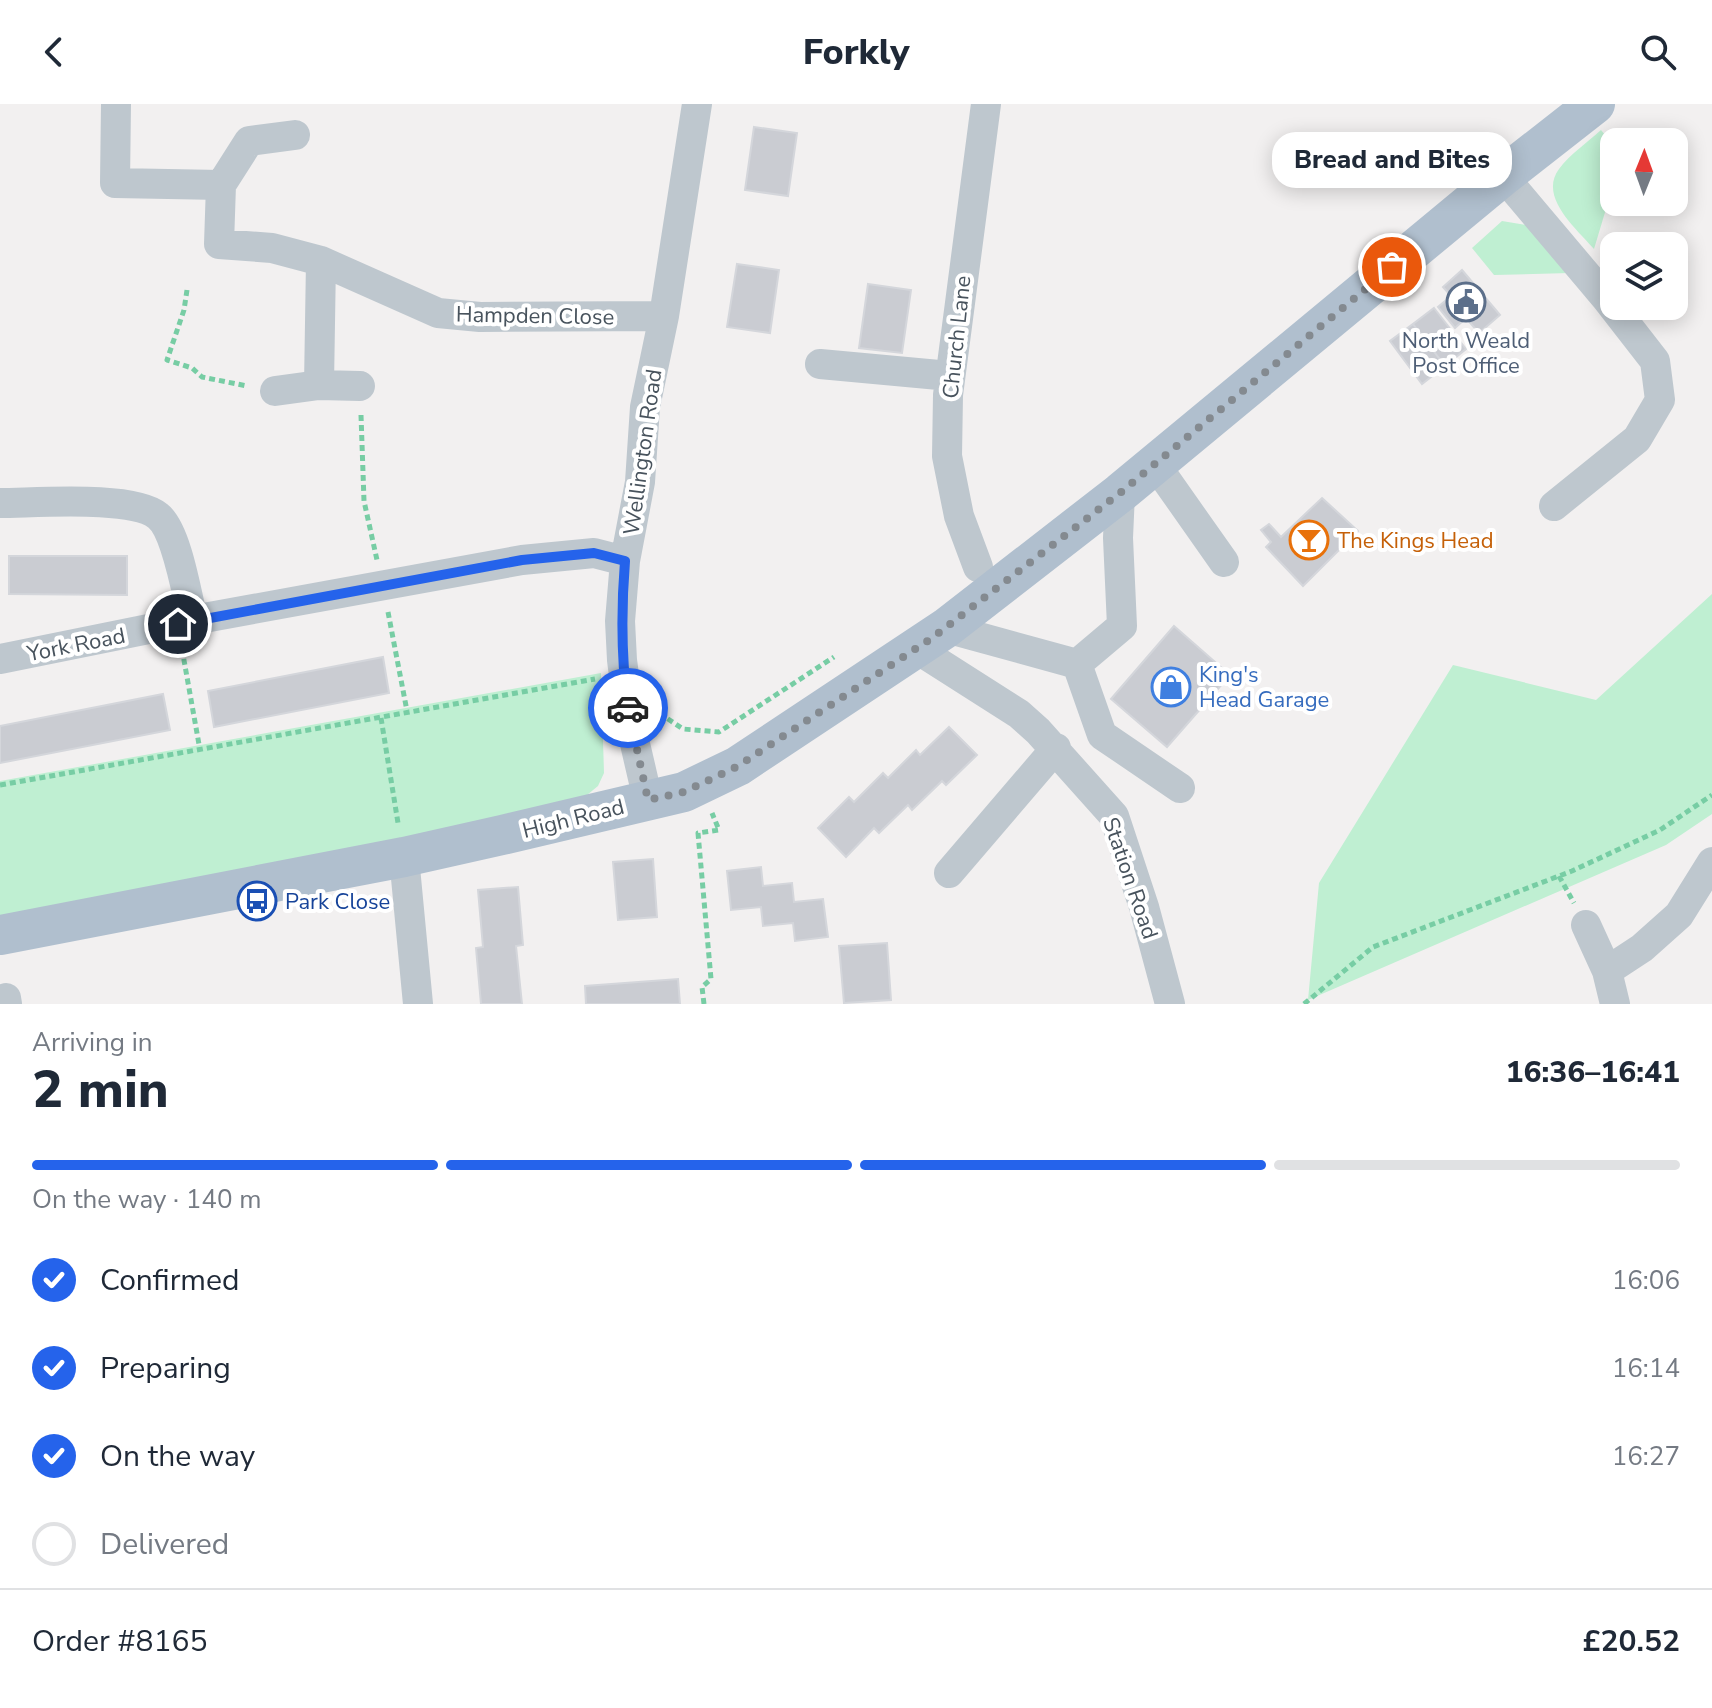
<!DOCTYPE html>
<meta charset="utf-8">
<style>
body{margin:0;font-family:"Nunito Sans",sans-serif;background:#f2f2f3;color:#1f2937;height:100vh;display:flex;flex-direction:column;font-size:30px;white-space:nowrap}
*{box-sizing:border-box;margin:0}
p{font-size:26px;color:#747a83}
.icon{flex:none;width:44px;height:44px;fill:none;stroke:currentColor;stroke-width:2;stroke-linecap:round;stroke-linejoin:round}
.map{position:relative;height:900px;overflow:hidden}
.sheet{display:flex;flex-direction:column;background:#fff;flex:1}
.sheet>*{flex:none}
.needle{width:52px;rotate:1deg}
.tools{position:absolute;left:1600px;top:24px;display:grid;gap:16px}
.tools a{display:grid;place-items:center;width:88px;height:88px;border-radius:16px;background:#fff;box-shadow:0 4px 20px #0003;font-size:40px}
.pin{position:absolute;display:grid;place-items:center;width:68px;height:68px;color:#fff;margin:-34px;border:4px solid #fff;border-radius:50%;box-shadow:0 2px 8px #0007}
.courier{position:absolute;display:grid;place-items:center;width:80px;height:80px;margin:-40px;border:6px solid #2563eb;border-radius:50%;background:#fff;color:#222;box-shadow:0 2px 10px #0007}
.bubble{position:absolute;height:56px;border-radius:24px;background:#fff;box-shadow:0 4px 20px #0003;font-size:26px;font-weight:800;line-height:56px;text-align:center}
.headline em{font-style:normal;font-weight:800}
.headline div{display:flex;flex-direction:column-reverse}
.headline{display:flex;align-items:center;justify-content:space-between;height:136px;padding:0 32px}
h1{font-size:52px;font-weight:800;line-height:60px}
.bar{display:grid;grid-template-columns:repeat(4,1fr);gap:12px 8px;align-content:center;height:96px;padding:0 32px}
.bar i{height:10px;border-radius:6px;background:#e0e1e3}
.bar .on{background:#2563eb}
.bar p{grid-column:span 4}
.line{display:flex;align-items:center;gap:20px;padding:0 32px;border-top:2px solid #e0e1e3}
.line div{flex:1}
ol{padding:0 32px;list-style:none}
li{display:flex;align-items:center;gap:24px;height:88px}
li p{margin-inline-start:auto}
li .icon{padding:8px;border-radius:50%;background:#2563eb;color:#fff;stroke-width:4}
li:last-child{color:#747a83}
li i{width:44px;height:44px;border:4px solid #e0e1e3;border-radius:50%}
header{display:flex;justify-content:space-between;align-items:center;height:104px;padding:0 32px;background:#fff;font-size:36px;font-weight:800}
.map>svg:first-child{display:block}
</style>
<header><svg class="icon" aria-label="back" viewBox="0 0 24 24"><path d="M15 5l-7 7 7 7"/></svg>Forkly<svg class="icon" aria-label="search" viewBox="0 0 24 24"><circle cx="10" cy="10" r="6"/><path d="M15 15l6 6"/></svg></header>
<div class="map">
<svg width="1712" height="900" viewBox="0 0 1712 900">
<rect width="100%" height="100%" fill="#f2f0f0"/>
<!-- green -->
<path fill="#bfefd2" d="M1601 26 1614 42V97L1606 105 1594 145C1577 125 1538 93 1559 65 1570 50 1588 38 1601 26Z
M1502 117 1526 121 1570 169 1494 171 1472 144Z
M1712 490V710L1666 741 1308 896 1319 779 1453 561 1596 596Z
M601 569 604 669 598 682 587 691 396 738 0 814V677Z"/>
<!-- building -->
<path fill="#caccd2" stroke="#d4d6db" stroke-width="2" d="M754 23 797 29 788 92 745 86Z
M737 160 779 166 770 229 727 223Z
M1462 166 1500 211 1479 229 1466 214 1455 224 1438 203 1451 192 1443 183Z
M868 180 911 186 902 249 859 244Z
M1434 204 1466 245 1445 262 1413 220Z
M1413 220 1445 262 1422 280 1390 237Z
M1322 394 1358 427 1303 482 1266 443 1271 438 1261 426 1269 420 1281 433Z
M9 452H127V491L9 490Z
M1174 522 1230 571 1167 643 1111 595Z
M383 553 389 589 214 623 208 587Z
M163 590 170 626 0 659V622Z
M949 623 977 651 946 681 942 677 912 706 908 701 879 729 874 724 846 753 818 724 849 693 854 698 883 669 888 674 916 646 920 651Z
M653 755 657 813 618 816 613 758Z
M761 763 763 782 792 779 794 798 823 795 828 833 795 837 793 819 763 822 761 803 731 806 727 767Z
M518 783 523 841 516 842 522 900H481L476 844 483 843 478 786Z
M887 839 891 896 844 899 839 842Z
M678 875 680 900H586L585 882Z"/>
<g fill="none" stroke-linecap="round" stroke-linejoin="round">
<!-- path -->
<path stroke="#77cda4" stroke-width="5" stroke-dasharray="6 4" stroke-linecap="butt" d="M187 186 184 206 167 256 192 264 202 273 247 282
M361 311 364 397 377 456
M388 508 407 607
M182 545 200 646
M659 612 662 611 683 625 719 628 834 553
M381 614 398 719
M0 681 595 575
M1559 772 1574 799
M704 900 702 883 711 875 698 729 719 726 712 709
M1304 900 1373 843 1572 767 1660 726 1712 691"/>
<!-- minor -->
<path stroke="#bec7ce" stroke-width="30" d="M116 0 115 79 221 81 219 140 272 144 321 157 438 209 480 213 664 212
M1503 72 1606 194 1655 257 1660 296 1637 335 1554 402
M221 81 249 37 295 31
M820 260 950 272
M319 281 321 157
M275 287 319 281 360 282
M1155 360 1224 458
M0 399C35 399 133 391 158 412 177 427 187 492 193 516
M978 463 959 412 947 352 948 291 986 0
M946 524 1077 560 1122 522 1118 434 1120 389
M917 545 1019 610 1038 627 1114 712 1144 803 1170 900
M0 555 193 516 522 456 594 449 625 457
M1077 560 1102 631 1180 684
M648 696 630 618 622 556 620 517 625 457 640 378 645 303 664 212 697 0
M404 753 418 900
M949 769 1056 644
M1586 821 1607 867 1615 900
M1607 867 1642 844 1679 811 1712 758
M6 894 7 900"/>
<!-- major -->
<path stroke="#b0bfce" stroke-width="40" d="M0 831 404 753 502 731 684 688 738 662 946 524 1120 389 1503 72 1595 0"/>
</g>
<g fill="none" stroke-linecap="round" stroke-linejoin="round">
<!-- done -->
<path stroke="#848a90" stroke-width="8" stroke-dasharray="0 14.4" d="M628 604 648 696 684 688 738 662 932 534 1120 389 1392 163"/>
<!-- route -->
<path stroke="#2563eb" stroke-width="10" d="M178 520 522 456 594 449 625 457C621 507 621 554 628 604"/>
</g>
<!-- icons -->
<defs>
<symbol id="civic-ring" viewBox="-11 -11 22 22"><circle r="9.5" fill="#fff" stroke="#5c6f8a" stroke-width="1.5"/><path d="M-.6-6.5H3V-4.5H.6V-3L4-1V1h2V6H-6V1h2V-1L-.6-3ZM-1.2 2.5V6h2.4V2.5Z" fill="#5c6f8a"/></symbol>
<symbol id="bar-ring" viewBox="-11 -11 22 22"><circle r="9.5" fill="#fff" stroke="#e8710a" stroke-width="1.5"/><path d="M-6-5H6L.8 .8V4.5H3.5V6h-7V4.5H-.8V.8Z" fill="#e8710a"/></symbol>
<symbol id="shop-ring" viewBox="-11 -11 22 22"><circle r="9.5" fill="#fff" stroke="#3f7fe0" stroke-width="1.5"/><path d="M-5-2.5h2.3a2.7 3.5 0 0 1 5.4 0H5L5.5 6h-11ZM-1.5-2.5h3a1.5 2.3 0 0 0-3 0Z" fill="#3f7fe0"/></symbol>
<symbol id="bus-ring" viewBox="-11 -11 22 22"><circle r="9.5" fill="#fff" stroke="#1a4fb4" stroke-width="1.5"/><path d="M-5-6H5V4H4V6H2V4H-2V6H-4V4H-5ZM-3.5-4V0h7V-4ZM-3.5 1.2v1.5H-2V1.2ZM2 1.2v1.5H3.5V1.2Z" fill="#1a4fb4"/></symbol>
</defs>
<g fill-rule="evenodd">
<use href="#civic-ring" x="1444" y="176" width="44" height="44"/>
<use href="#bar-ring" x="1287" y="414" width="44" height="44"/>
<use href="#shop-ring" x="1149" y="561" width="44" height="44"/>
<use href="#bus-ring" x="235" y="775" width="44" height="44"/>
</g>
<g text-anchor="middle" stroke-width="8" stroke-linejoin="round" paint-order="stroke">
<!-- street labels -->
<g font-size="22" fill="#48535d" stroke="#fff">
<text transform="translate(535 211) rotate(1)" y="8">Hampden Close</text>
<text transform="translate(956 233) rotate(-84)" y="8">Church Lane</text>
<text transform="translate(642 348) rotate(-82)" y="8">Wellington Road</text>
<text transform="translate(76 540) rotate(-11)" y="8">York Road</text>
<text transform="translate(573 714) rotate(-14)" y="8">High Road</text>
<text transform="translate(1131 774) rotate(71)" y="8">Station Road</text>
</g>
<!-- service labels -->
<g font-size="22" fill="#4e5e75" stroke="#fff">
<text x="1466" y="244">North Weald<tspan x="1466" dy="25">Post Office</tspan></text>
</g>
<!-- food labels -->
<g font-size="22" fill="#c56008" stroke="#fff" text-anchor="start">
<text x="1337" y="444">The Kings Head</text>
</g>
<!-- shop labels -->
<g font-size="22" fill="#366cbe" stroke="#fff" text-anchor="start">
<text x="1199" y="578">King's<tspan x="1199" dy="25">Head Garage</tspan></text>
</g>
<!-- transit labels -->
<g font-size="22" fill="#164399" stroke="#fff" text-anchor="start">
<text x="285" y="805">Park Close</text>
</g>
</g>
</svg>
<div class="tools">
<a><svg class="needle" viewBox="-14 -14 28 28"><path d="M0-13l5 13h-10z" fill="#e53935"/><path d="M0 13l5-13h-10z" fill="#747a83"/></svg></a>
<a><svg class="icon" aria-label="layers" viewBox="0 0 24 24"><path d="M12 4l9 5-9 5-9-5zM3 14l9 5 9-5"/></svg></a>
</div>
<div class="pin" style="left:1392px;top:163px;background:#ea580c"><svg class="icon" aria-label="bag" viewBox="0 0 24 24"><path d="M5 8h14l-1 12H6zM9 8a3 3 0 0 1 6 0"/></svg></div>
<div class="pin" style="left:178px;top:520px;background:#1f2937"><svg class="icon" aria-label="home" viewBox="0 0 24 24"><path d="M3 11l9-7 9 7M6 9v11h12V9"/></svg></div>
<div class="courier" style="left:628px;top:604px"><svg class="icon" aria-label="car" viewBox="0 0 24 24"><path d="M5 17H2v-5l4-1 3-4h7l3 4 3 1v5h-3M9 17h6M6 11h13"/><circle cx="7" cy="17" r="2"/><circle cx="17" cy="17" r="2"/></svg></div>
<div class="bubble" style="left:1272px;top:28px;width:240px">Bread and Bites</div>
</div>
<section class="sheet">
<div class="headline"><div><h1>2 min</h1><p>Arriving in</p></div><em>16:36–16:41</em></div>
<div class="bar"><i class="on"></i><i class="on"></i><i class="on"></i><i></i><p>On the way · 140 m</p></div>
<ol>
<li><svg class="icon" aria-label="check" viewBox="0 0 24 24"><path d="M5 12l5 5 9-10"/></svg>Confirmed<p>16:06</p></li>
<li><svg class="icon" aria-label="check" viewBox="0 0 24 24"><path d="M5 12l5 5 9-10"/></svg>Preparing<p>16:14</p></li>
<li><svg class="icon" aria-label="check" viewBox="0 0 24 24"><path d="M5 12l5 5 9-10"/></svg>On the way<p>16:27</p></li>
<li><i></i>Delivered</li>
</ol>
<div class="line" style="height:104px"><div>Order #8165</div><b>£20.52</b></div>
</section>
